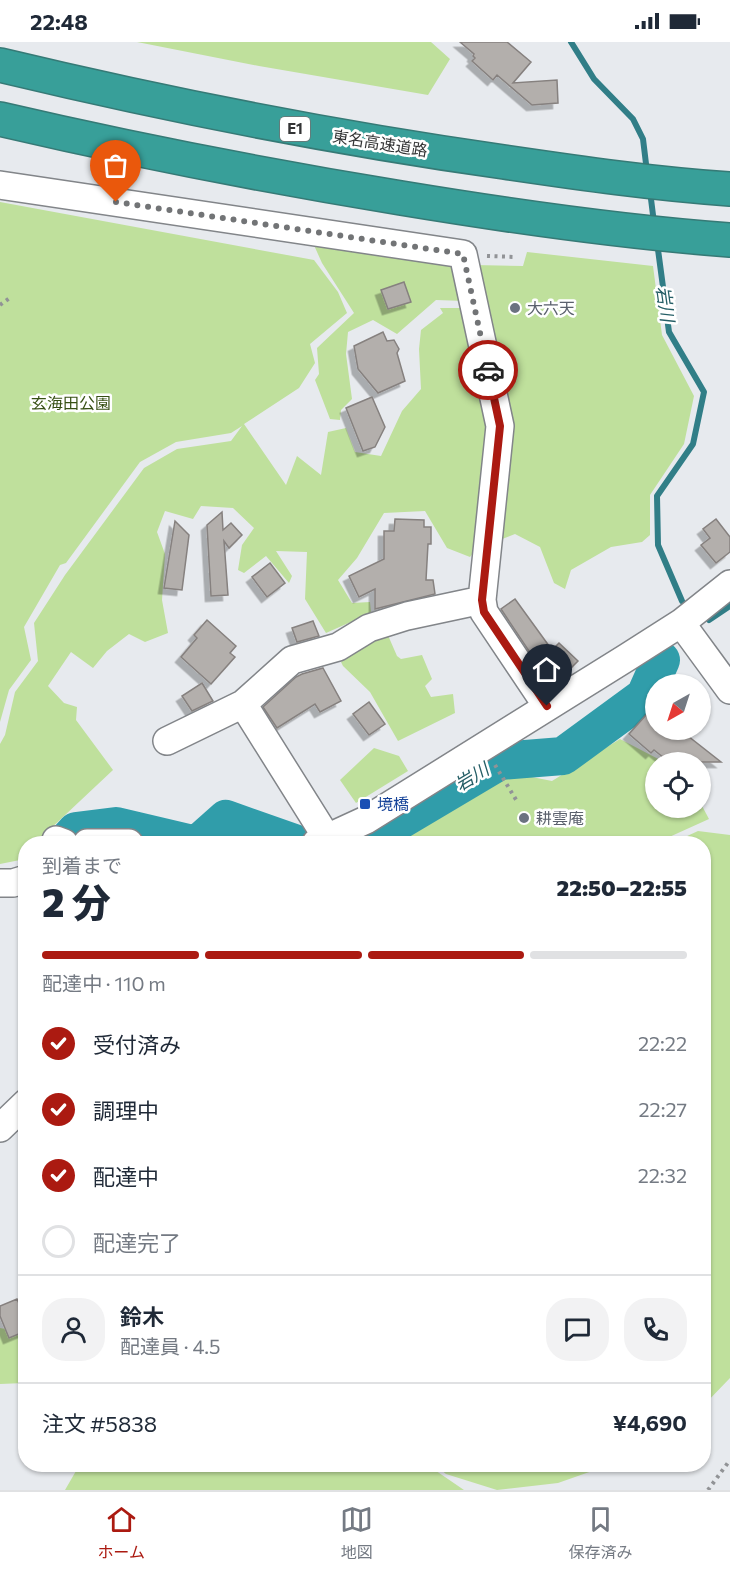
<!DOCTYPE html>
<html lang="ja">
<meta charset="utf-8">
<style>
body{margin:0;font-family:Commissioner,"Noto Sans JP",sans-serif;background:#f2f2f3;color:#1f2937;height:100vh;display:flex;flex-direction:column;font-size:22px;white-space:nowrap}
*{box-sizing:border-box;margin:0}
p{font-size:20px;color:#747a83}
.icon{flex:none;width:33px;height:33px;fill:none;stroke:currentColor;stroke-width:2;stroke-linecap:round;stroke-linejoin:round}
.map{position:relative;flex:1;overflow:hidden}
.panel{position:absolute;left:18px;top:794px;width:693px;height:636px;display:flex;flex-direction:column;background:#fff;border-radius:24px;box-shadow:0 2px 4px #0004}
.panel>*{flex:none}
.needle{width:39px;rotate:219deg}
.tools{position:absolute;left:645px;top:632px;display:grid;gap:12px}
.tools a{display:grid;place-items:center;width:66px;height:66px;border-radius:50%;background:#fff;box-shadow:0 2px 4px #0004;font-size:30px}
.pin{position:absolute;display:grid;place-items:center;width:51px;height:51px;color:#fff;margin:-62px -26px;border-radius:50% 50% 50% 0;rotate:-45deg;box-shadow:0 0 6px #0007}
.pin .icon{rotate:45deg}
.courier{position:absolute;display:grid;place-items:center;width:60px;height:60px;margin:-30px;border:4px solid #ab1a11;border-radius:50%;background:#fff;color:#222;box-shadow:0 2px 8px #0007}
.head em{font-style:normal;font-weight:800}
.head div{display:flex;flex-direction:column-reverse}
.head{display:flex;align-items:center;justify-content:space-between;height:102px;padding:0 24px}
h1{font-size:39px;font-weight:800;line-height:45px}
.bar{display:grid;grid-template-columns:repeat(4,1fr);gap:9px 6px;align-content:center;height:72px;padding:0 24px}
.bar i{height:8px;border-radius:4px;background:#e0e1e3}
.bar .on{background:#ab1a11}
.bar p{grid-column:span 4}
.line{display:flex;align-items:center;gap:15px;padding:0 24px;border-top:2px solid #e0e1e3}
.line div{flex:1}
.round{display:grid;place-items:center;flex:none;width:63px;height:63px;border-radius:24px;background:#f2f2f3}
ol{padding:0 24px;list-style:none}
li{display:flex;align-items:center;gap:18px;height:66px}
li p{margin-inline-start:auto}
li .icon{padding:6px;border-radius:50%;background:#ab1a11;color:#fff;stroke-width:4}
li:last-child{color:#747a83}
li i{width:33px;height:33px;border:3px solid #e0e1e3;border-radius:50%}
.status{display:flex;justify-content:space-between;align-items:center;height:42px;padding:0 30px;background:#fff;direction:ltr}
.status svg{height:16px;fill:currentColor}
.tab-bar{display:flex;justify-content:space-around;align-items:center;height:84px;border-top:2px solid #e0e1e3;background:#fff;font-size:16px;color:#747a83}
.tab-bar a{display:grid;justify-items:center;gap:3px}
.tab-bar .on{color:#ab1a11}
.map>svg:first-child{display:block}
</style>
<div class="status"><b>22:48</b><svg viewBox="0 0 49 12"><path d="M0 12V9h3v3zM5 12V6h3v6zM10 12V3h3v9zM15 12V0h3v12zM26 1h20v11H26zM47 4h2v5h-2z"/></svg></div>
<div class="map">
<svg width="730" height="1448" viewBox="0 0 730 1448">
<defs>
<filter id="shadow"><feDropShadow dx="-5.5" dy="5.5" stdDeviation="0" flood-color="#0004"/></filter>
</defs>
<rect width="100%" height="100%" fill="#e7eaee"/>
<!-- green -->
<path fill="#bfe09c" d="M137 0H431L450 17 428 53 259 24Z
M0 160 314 218 338 250 347 271 310 302 315 321 299 346 244 382 286 443 297 414 321 433 328 390 346 386 355 410 381 414 402 369 421 347 419 307 421 288 443 271 440 266H469L492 386 479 503 470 515 447 506 425 469 384 471 357 516 338 538 352 561 370 560 371 571 326 591 305 557 307 510 276 509 292 534 289 541 266 514 244 531 238 528 242 503 254 486 233 466 201 464 193 477 165 469 157 490 165 512 162 558 168 591 145 600 129 592 107 609 93 626 71 610 48 644 64 661 77 665 76 678 113 728 47 790 48 801H26L25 817 0 822V702L5 693 15 650 38 619 34 581 65 533 144 426 177 407 231 399 242 384 231 391 176 400 140 420 66 521 60 523 24 585 31 618 9 648 0 680Z
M313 201 456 223 465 259 436 258 397 292 373 278 348 290 346 312 352 357 341 368 340 378 330 377 315 338 319 332 317 306 354 271 322 221Z
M527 210 653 224 662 293 694 354 684 402 650 453V493L642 500 611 505 571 528 565 547 554 541 540 505 515 492 497 499 474 223 523 224Z
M387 591 397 614 401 617 422 613 432 637 425 644 431 655 453 652 455 671 398 699 370 650 343 624 341 620 348 613Z
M620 697 664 720H656V765H700L701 762 709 777 656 801H374L507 730 552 739Z
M374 706 399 714 408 729 356 761 340 738Z
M698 789 730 793V1336L704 1363V801H672Z
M0 1286 25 1291V1341L0 1342Z
M80 1422H426L464 1448H65Z
M434 1422H612L558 1441 497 1448 446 1432Z"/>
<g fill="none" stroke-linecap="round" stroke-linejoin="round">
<!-- stream -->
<path stroke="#317e87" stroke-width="6" d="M571 0 594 37 633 77 643 97 647 130
M650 149 654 181
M657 200 669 290 704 350 693 402 657 454 658 503 682 559
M709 578 730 564"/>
<!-- river -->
<path stroke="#309daa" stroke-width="38" d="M65 801 76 789 116 784 188 801
M199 801 226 777 294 801
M362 801 500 719 563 714 645 654 661 618"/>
</g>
<!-- building -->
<path fill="#b3afac" stroke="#86817f" stroke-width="1.5" filter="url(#shadow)" d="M460 0H507L531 20 513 41 557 38 558 61 532 63 497 33 493 38 472 19 475 16 473 14 474 12Z
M404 240 411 260 388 267 381 248Z
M383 290 387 299 394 298 399 307 397 311 405 339 378 351 358 327 354 304Z
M372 355 385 385 375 405 363 409 346 366Z
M222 470 223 488 231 481 242 493 229 506 224 499 228 553 211 554 207 483Z
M395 477 424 478V485H431V502H428L426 538H433L435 552 375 567V547L359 555 349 534 384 517V489H394Z
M716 477 730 495V510L716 521 701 503 710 496 703 487Z
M175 479 189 493 182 548 164 546Z
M270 521 285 541 267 555 252 535Z
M515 557 552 608 559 601 578 619 556 641 539 624 501 567Z
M207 578 236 604 230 611 235 615 211 642 181 615 197 596 194 593Z
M313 579 319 594 297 600 292 586Z
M323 626 341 659 320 670 315 662 277 686 263 665 296 635 302 632Z
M202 641 213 659 192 669 182 654Z
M369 660 385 682 369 693 353 672Z
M656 662V687H679L721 720H669L654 708 651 711 629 692Z
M17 1257 26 1277V1289L9 1296 0 1274V1264Z"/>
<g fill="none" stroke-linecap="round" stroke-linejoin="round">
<defs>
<path id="minor" d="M0 143 463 212 500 384 482 558 484 570 547 664
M681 581 730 648
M243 662 327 796
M167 699 243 662 292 618 338 605 369 586 407 574 482 558
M56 798 64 801
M87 801H129
M316 801 366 778 626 616 681 581 730 542
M0 841H13L26 837
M0 1086 26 1061"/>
<path id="highway" d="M0 23C167 63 334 96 504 120 579 131 655 142 730 147
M0 77C133 108 267 134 401 156 510 174 620 190 730 198"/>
</defs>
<!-- minor casing -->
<use href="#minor" stroke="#828589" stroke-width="30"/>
<!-- highway casing -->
<use href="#highway" stroke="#367a76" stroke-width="36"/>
<!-- path -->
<path stroke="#919396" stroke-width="4" stroke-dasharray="3 4.5" stroke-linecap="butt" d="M487 214 516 215
M0 263 11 255
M495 723 518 761
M708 1448 730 1418"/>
<!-- minor -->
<use href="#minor" stroke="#fff" stroke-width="27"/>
<!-- highway -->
<use href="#highway" stroke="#389f99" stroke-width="33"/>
</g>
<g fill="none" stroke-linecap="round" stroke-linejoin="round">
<!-- done -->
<path stroke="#727476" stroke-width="6" stroke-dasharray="0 10.8" d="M116 160 463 212 488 328"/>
<!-- route -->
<path stroke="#ab1a11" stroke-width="8" d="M488 328 500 384 482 558 484 570 547 664"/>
</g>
<!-- markers -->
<g fill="#6b7280" stroke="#fff" stroke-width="2">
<circle cx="515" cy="266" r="6"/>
<circle cx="524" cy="776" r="6"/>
</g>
<rect fill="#1a4fb4" stroke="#fff" stroke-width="2" x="359" y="756" width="12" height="12" rx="3"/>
<g text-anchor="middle" stroke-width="5" stroke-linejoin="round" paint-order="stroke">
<!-- shield labels -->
<rect fill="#fff" stroke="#707172" stroke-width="1.5" x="280" y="75" width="30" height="24" rx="4.5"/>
<g font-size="15" font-weight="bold" fill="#333435">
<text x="295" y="92">E1</text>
</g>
<!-- street labels -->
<g font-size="16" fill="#333435" stroke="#fff">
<text transform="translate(380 101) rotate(9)" y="6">東名高速道路</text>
</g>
<!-- worship labels -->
<g font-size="16" fill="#5b616d" stroke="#fff" text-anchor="start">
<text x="527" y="272">大六天</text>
<text x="536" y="782">耕雲庵</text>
</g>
<!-- park labels -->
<g font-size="16" fill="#375014" stroke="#fff">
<text x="71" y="367">玄海田公園</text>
</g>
<!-- transit labels -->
<g font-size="16" fill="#164399" stroke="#fff" text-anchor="start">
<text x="377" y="768">境橋</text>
</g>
<!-- water labels -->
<g font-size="18" font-style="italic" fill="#255e66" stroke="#fff">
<text transform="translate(665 262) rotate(82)" y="6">岩川</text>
<text transform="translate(472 735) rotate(-31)" y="6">岩川</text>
</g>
</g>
</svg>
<div class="tools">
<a><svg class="needle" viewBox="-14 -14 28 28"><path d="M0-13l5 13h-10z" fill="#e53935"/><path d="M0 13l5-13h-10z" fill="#747a83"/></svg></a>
<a><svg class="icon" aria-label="locate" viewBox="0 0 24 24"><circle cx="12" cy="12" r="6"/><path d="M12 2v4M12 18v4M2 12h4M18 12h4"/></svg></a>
</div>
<div class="pin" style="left:116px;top:160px;background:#ea580c"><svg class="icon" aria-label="bag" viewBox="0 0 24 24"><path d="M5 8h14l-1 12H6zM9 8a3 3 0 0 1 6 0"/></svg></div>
<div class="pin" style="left:547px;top:664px;background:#1f2937"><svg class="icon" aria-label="home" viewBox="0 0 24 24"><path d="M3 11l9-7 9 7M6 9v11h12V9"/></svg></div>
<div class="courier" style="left:488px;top:328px"><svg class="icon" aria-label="car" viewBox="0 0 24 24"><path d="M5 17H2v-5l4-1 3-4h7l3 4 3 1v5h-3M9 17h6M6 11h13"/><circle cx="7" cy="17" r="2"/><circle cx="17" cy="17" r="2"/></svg></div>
<section class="panel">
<div class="head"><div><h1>2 分</h1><p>到着まで</p></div><em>22:50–22:55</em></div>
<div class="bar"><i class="on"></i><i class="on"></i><i class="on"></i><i></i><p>配達中 · 110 m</p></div>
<ol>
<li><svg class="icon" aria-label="check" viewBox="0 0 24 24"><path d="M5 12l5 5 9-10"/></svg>受付済み<p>22:22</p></li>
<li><svg class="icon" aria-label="check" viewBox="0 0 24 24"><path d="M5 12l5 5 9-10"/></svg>調理中<p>22:27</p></li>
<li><svg class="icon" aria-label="check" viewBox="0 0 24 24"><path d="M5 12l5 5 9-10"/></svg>配達中<p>22:32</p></li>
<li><i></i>配達完了</li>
</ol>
<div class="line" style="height:108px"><a class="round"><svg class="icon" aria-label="person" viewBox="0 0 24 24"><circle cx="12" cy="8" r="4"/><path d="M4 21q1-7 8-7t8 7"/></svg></a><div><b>鈴木</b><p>配達員 · 4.5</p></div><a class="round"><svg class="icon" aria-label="chat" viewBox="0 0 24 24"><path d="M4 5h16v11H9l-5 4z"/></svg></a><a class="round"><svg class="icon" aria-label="phone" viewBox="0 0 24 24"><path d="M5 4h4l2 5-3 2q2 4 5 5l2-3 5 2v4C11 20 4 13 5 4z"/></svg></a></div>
<div class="line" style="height:78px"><div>注文 #5838</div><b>¥4,690</b></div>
</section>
</div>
<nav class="tab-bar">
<a class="on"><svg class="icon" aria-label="home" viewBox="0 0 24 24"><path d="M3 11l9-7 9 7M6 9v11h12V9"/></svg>ホーム</a>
<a><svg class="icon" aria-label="map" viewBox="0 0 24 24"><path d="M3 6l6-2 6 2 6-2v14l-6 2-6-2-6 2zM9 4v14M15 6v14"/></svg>地図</a>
<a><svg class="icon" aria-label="saved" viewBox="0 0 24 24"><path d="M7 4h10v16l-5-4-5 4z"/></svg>保存済み</a>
</nav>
